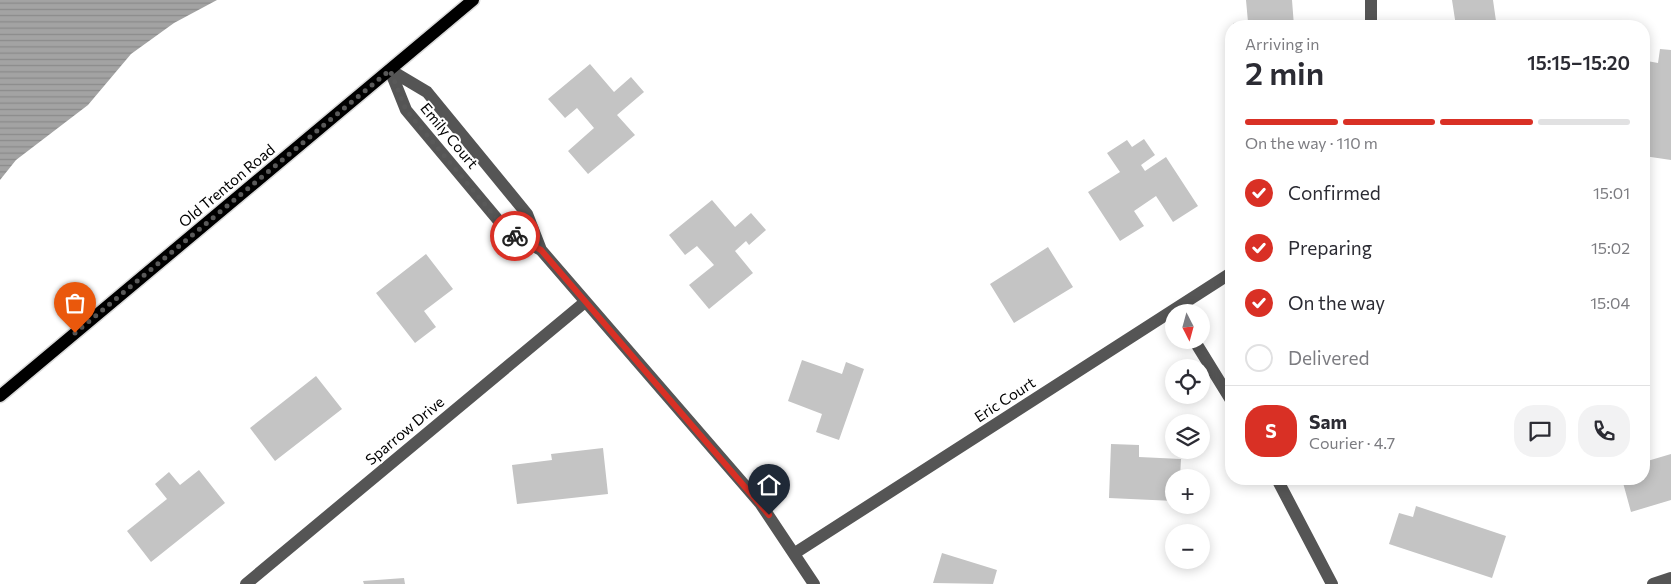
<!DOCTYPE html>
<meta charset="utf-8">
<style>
body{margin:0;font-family:Commissioner,sans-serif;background:#f2f2f3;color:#2b2b33;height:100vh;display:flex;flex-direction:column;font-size:19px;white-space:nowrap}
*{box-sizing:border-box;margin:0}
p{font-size:16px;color:#7c7c81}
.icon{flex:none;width:28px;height:28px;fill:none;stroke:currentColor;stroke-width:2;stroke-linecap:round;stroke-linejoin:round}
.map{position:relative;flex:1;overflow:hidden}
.side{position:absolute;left:1225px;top:20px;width:425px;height:465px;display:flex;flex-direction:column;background:#fff;border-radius:20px;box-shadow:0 2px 12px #0003}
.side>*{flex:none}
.needle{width:32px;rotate:174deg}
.buttons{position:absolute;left:1165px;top:304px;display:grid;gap:10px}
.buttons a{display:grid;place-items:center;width:45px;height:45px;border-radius:50%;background:#fff;box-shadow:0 2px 12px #0003;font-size:25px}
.pin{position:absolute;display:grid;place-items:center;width:42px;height:42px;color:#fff;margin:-51px -21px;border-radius:50% 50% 50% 0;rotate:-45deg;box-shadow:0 0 5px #0007}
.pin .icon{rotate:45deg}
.courier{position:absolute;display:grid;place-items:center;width:50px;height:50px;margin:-25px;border:4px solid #d93025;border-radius:50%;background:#fff;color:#222;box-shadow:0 1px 6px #0007}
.summary em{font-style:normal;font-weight:600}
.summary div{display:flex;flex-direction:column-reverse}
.summary{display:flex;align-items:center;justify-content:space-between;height:85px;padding:0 20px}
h1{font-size:32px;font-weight:600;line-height:38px}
.bar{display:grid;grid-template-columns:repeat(4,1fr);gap:8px 5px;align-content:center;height:60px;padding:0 20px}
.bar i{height:6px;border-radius:4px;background:#e1e1e2}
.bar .on{background:#d93025}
.bar p{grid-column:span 4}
.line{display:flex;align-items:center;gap:12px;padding:0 20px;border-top:1px solid #e1e1e2}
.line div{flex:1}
.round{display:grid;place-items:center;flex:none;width:52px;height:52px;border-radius:20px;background:#f2f2f3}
ol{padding:0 20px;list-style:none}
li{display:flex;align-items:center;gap:15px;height:55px}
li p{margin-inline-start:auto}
li .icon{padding:5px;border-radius:50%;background:#d93025;color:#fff;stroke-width:4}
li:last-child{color:#7c7c81}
li i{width:28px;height:28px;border:2px solid #e1e1e2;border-radius:50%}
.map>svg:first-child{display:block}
</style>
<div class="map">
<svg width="1671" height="584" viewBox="0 0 1671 584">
<defs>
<pattern id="water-rules" width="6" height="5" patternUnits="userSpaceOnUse" patternTransform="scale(1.25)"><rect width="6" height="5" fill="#a3a3a3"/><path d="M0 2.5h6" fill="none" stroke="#8b8b8b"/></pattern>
</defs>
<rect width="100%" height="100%" fill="#fff"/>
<!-- water -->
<path fill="url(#water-rules)" d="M0 0H217L174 23 131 54 88 105 16 160 0 180Z"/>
<!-- building -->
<path fill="#c4c4c4" d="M1246 0H1292L1294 26H1234L1233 23 1248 22Z
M1452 0H1493L1496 21 1456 26Z
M1660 49 1671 50V160L1644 156V82L1647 61 1658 63Z
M590 64 614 92 631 77 644 92 617 115 635 135 588 174 568 151 594 128 577 108 565 118 548 99Z
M1144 139 1155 155 1141 165 1145 171 1166 157 1198 206 1173 222 1156 196 1134 211 1144 226 1120 241 1088 192 1120 172 1107 153 1127 140 1132 147Z
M712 200 735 227 751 213 766 230 749 245 746 241 735 251 753 273 709 309 689 285 714 265 697 246 685 255 669 235Z
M1048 247 1073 287 1014 323 990 284Z
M426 254 453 289 424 311 436 327 415 343 376 293Z
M802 360 842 374 846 362 864 369 839 440 816 432 822 414 788 401Z
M316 376 342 409 275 461 250 428Z
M1111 444 1139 445V457L1181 459 1180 478H1174V501L1109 498Z
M603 448 608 494 517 504 512 465 552 460 551 454Z
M1671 454V500L1631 512 1622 479H1644V462Z
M199 470 225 503 151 562 127 531 167 499 155 484 169 472 180 485Z
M1416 506 1506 536 1492 578 1389 544 1399 513 1413 517Z
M942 553 997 570 993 584 933 583Z
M404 578 405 584H364L363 581Z"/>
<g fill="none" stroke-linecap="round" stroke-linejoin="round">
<defs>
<path id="major" d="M0 396 473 0"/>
</defs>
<!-- major casing -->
<use href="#major" stroke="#dbdbdb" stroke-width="15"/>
<!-- minor -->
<path stroke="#555" stroke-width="12" d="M1371 0V26
M390 70 427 92 527 214 541 250 760 503 814 584
M390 70 406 110 508 232 541 250
M1194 340 1231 400
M1277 479 1332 584
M795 553 1231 273
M246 584 585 302
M1653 584 1671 578"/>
<!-- major -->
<use href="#major" stroke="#000" stroke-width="12"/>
</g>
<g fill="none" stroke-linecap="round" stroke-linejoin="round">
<!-- done -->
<path stroke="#595959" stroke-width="5" stroke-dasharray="0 9" d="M75 333 390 70 406 110 508 232 515 236"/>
<!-- route -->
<path stroke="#d93025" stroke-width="6" d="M515 236 541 250 769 515"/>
</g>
<g text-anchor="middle" stroke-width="4" stroke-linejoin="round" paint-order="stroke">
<!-- street labels -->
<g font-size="15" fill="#000" stroke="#fff">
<text transform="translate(449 136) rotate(50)" y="5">Emily Court</text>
<text transform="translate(227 186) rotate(-40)" y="5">Old Trenton Road</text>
<text transform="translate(1005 400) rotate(-33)" y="5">Eric Court</text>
<text transform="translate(405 431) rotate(-40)" y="5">Sparrow Drive</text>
</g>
</g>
</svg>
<div class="buttons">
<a><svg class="needle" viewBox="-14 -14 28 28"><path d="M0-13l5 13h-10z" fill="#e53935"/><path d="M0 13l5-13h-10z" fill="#7c7c81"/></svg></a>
<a><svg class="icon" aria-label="locate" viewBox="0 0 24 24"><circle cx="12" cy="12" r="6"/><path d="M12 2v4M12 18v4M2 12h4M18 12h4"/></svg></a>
<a><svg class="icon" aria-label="layers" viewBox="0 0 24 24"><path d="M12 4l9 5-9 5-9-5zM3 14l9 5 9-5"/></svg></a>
<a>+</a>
<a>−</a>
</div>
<div class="pin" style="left:75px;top:333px;background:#ea580c"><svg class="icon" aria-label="bag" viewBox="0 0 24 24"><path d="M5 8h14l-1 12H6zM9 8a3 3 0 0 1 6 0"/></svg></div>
<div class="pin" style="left:769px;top:515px;background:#1f2937"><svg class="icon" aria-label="home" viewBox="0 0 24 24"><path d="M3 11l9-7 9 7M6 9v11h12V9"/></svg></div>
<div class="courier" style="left:515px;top:236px"><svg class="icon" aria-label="bike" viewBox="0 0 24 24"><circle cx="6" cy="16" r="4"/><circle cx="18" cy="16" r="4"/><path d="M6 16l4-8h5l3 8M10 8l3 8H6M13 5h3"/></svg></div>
<section class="side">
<div class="summary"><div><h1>2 min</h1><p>Arriving in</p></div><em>15:15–15:20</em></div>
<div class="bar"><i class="on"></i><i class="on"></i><i class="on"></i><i></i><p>On the way · 110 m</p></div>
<ol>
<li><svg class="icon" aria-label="check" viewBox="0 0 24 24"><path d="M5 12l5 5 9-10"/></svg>Confirmed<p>15:01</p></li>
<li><svg class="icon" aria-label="check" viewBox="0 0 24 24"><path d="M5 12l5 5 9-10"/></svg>Preparing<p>15:02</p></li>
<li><svg class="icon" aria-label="check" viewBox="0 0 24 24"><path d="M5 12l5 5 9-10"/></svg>On the way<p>15:04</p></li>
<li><i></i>Delivered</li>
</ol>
<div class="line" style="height:90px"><b class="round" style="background:#d93025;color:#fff">S</b><div><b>Sam</b><p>Courier · 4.7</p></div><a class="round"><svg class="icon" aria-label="chat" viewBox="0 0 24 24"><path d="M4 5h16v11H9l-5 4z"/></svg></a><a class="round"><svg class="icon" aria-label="phone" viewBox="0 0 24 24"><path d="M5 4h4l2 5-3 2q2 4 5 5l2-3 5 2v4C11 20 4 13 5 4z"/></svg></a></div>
</section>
</div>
